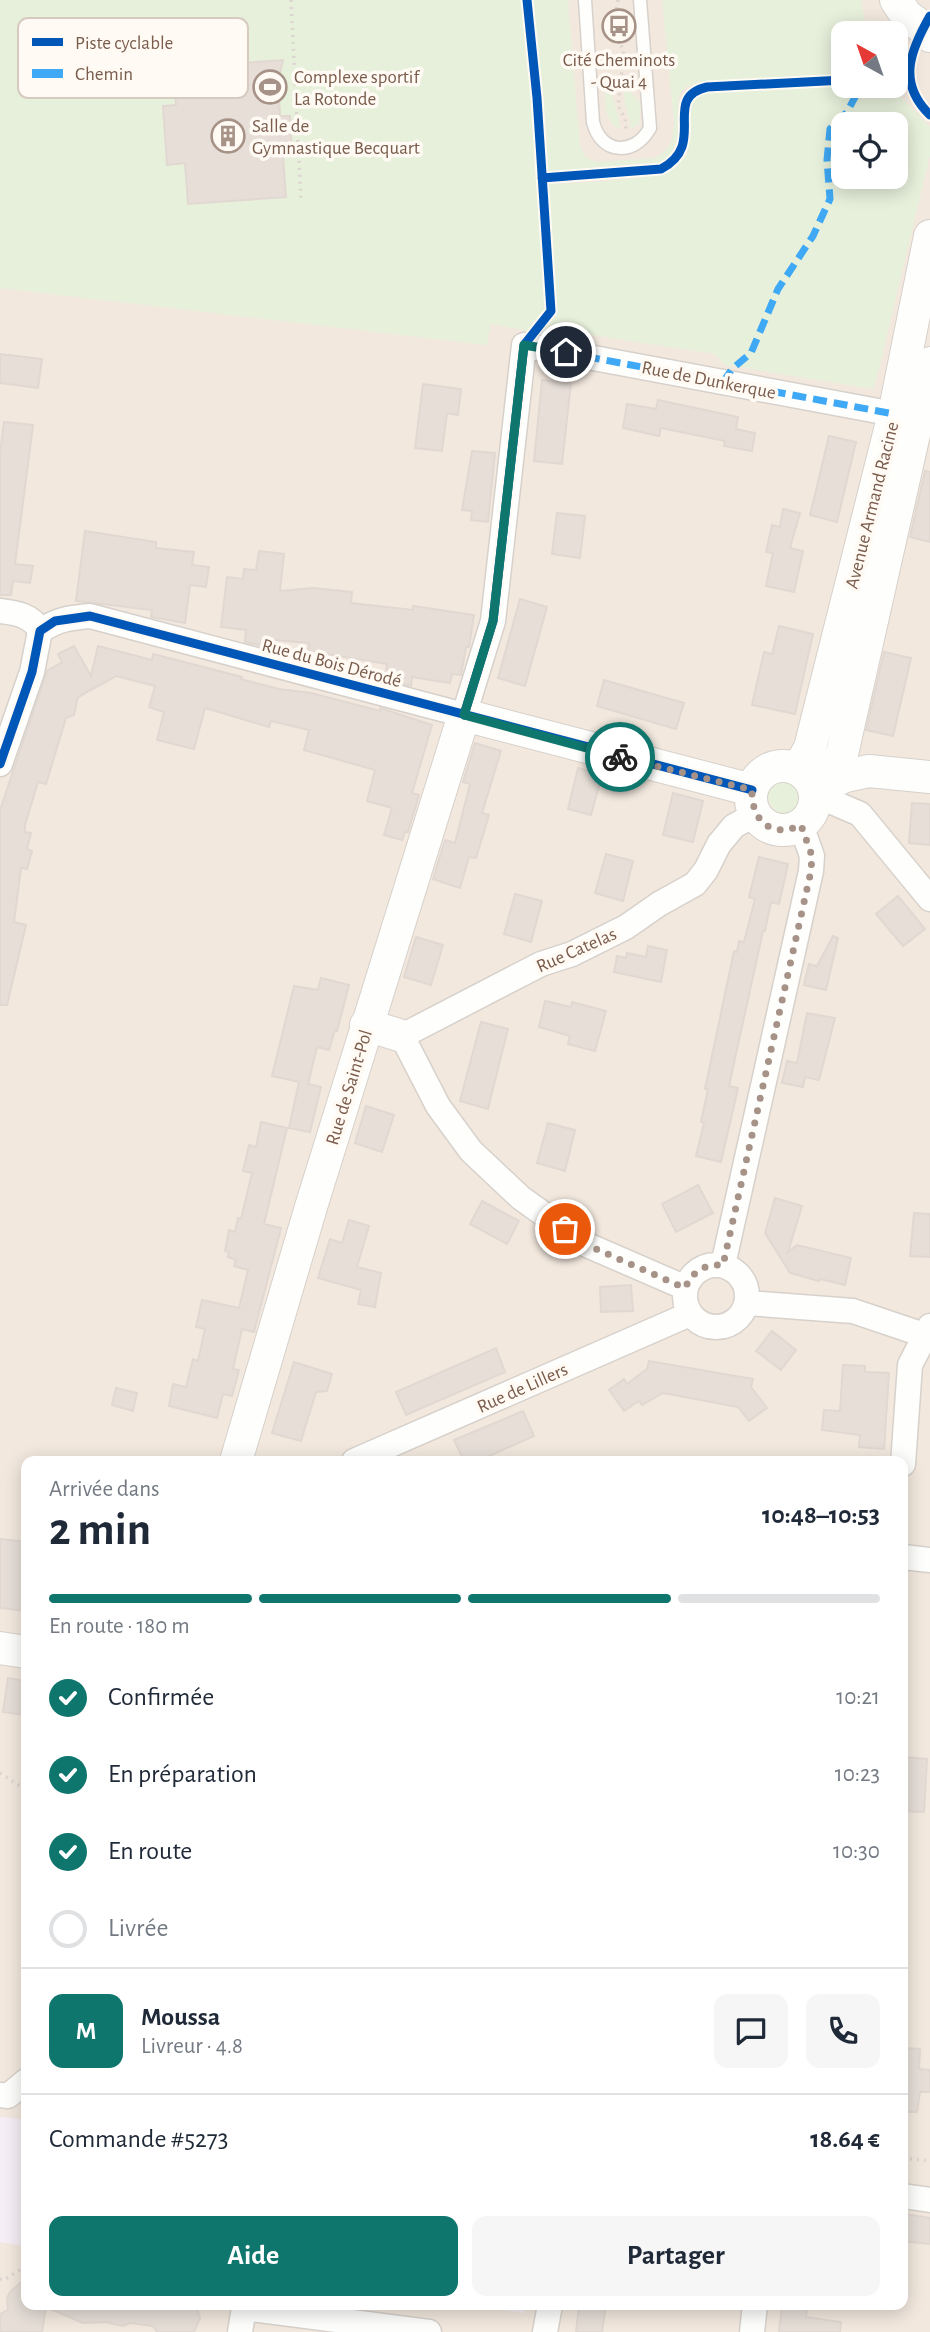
<!DOCTYPE html>
<html lang="fr">
<meta charset="utf-8">
<style>
body{margin:0;font-family:"Alegreya Sans",sans-serif;background:#f6f6f7;color:#1f2937;height:100vh;display:flex;flex-direction:column;font-size:26px;white-space:nowrap}
*{box-sizing:border-box;margin:0}
p{font-size:23px;color:#747a83}
.icon{flex:none;width:38px;height:38px;fill:none;stroke:currentColor;stroke-width:2;stroke-linecap:round;stroke-linejoin:round}
.map{position:relative;flex:1;overflow:hidden}
.details{position:absolute;left:21px;top:1456px;width:887px;height:854px;display:flex;flex-direction:column;background:#fff;border-radius:14px;box-shadow:0 4px 18px #0003}
.details>*{flex:none}
.needle{width:46px;rotate:320deg}
.controls{position:absolute;left:831px;top:21px;display:grid;gap:14px}
.controls a{display:grid;place-items:center;width:77px;height:77px;border-radius:14px;background:#fff;box-shadow:0 4px 18px #0003;font-size:35px}
.pin{position:absolute;display:grid;place-items:center;width:60px;height:60px;color:#fff;margin:-30px;border:4px solid #fff;border-radius:50%;box-shadow:0 2px 7px #0007}
.courier{position:absolute;display:grid;place-items:center;width:70px;height:70px;margin:-35px;border:5px solid #0f766e;border-radius:50%;background:#fff;color:#222;box-shadow:0 2px 9px #0007}
.summary em{font-style:normal;font-weight:600}
.summary div{display:flex;flex-direction:column-reverse}
.summary{display:flex;align-items:center;justify-content:space-between;height:119px;padding:0 28px}
h1{font-size:46px;font-weight:600;line-height:52px}
.bar{display:grid;grid-template-columns:repeat(4,1fr);gap:10px 7px;align-content:center;height:84px;padding:0 28px}
.bar i{height:9px;border-radius:5px;background:#e0e1e3}
.bar .active{background:#0f766e}
.bar p{grid-column:span 4}
.line{display:flex;align-items:center;gap:18px;padding:0 28px;border-top:2px solid #e0e1e3}
.line div{flex:1}
.round{display:grid;place-items:center;flex:none;width:74px;height:74px;border-radius:14px;background:#f6f6f7}
ol{padding:0 28px;list-style:none}
li{display:flex;align-items:center;gap:21px;height:77px}
li p{margin-inline-start:auto}
li .icon{padding:7px;border-radius:50%;background:#0f766e;color:#fff;stroke-width:4}
li:last-child{color:#747a83}
li i{width:38px;height:38px;border:4px solid #e0e1e3;border-radius:50%}
.button{display:flex;gap:14px;margin-top:auto;padding:14px 28px}
.button a{flex:1;height:80px;border-radius:14px;background:#0f766e;color:#fff;font-size:28px;font-weight:600;line-height:80px;text-align:center}
.button a+a{background:#f6f6f7;color:#1f2937}
.map>svg:first-child{display:block}
</style>
<div class="map">
<svg width="930" height="2332" viewBox="0 0 930 2332">
<rect width="100%" height="100%" fill="#f9f5f0"/>
<!-- residential -->
<path fill="#f2e8de" fill-rule="evenodd" d="M0 0H930V2332H0ZM844 33H896V86H844ZM844 124H896V177H844ZM26 1461H903V2305H26Z"/>
<!-- education -->
<path fill="#f6eef6" d="M0 2117 26 2120V2246L0 2242Z
M466 2305H525L524 2313Z"/>
<!-- green -->
<path fill="#e7f0db" fill-rule="evenodd" d="M0 0H568L580 146 586 157 596 162 655 158 665 151 672 140 674 123 662 0H861L867 33H844V86H876L898 94 930 127V155L874 389 725 365 715 354 560 330V337L491 324 487 345 0 288ZM700 83 702 94 695 96 690 102C690 122 692 145 681 161 668 180 572 184 548 184V174L657 164C706 142 652 88 700 83ZM844 124H896V177H844Z
M624 91H630L641 104 639 123 631 129C630 115 623 105 624 91Z
M612 92C614 106 620 116 620 129 605 121 606 109 605 93Z
M768 796a17 17 0 1 1 34 0a17 17 0 1 1-34 0Z"/>
<!-- building -->
<path fill="#e6ded7" stroke="#e2d8d2" stroke-width="2" d="M283 60 278 81 280 116H290L292 155 283 156 286 197 188 204 185 163 167 165 163 106 176 105 174 79 200 77 199 66Z
M0 354 42 359 38 388 0 383Z
M542 380 571 383 562 464 534 461Z
M423 384 461 389 458 415 447 413 442 451 415 448Z
M658 400 738 417 736 429 755 433 752 451 724 446 725 441 661 428 659 436 623 428 627 404 656 409Z
M4 422 33 425 15 564 33 566 30 583 13 581 11 595H0V453Z
M829 436 856 442 837 522 810 515Z
M472 451 495 453 488 522 471 520 472 511 462 510Z
M925 471 930 472V542L910 537Z
M783 509 800 513 790 548 803 551 794 592 766 586 773 553 766 552 772 525 780 527Z
M557 513 585 516 580 558 552 554Z
M85 531 156 542V548L194 552 192 565 209 567 206 587 190 585 185 623 151 617 152 610 76 601Z
M259 551 284 554 280 591 313 588 352 592 351 603 413 610V606L474 615 469 647H466L461 675 452 674 450 683 412 677 411 686 385 679 387 664 308 651 309 643 275 640 274 648 245 642 246 630 221 627 227 577 243 579 244 569 256 570Z
M520 599 547 607 525 686 498 678Z
M779 626 813 634 795 714 752 705 764 652 772 654Z
M74 646 91 676 98 646 152 660 153 654 242 677 241 679 279 689 311 693 380 711V708L432 725 412 793 419 795 408 832H405L402 840 384 835 392 808 367 801 375 770 304 750 309 730 271 721 269 727 205 708 194 749 157 740 164 712 149 707 155 686 116 676 78 697 74 715 66 718 46 784 38 782 25 825V832L31 833 27 849 32 851 27 869 21 868 14 922 26 925 7 1005H0V810L47 671 62 662 58 654Z
M884 652 911 658 893 736 866 730Z
M604 680 684 703 676 729 597 706Z
M475 743 501 751 482 813 489 815 476 858 469 857 460 888 433 879 445 840 455 843 470 784 463 782Z
M578 768 602 775 591 815 568 809Z
M673 793 703 801 693 842 663 835Z
M912 803 930 804V845L909 843Z
M606 854 633 861 623 901 595 893Z
M759 857 788 864 779 904 771 902 765 931H763L729 1086 738 1088 721 1162 696 1156 704 1123 701 1122 708 1089H705L734 951 737 952 739 941 744 942 755 899 749 897Z
M515 894 542 901 531 942 504 934Z
M898 896 925 929 903 946 876 914Z
M833 936 838 938 826 990 804 985 809 964 817 966Z
M416 937 443 945 431 985 404 977Z
M648 946 667 950 661 982 614 972 617 956 626 958 627 953 646 957Z
M321 978 349 985 337 1031 335 1030 329 1050 317 1047 308 1084 321 1087 310 1132 289 1128 299 1082 272 1076 294 986 318 990Z
M545 1001 571 1007 572 1002 606 1011 595 1051 568 1044 570 1036 539 1027Z
M807 1013 835 1018 819 1080 805 1077 803 1087 782 1083 787 1061 797 1063Z
M481 1022 508 1029 488 1109 460 1101Z
M366 1106 394 1115 382 1152 355 1143Z
M261 1122 287 1128 264 1224 281 1228 254 1332 242 1329 233 1369 239 1370 232 1396 223 1394 217 1418 169 1406 173 1384 186 1387 193 1359 198 1361 205 1329 196 1327 202 1300 239 1308 248 1270 234 1266 236 1260 228 1257 229 1252 225 1251 229 1230 235 1232 238 1218 241 1219 252 1173 243 1171 249 1145 256 1147Z
M548 1123 575 1130 565 1171 537 1163Z
M698 1185 713 1213 676 1232 662 1204Z
M775 1198 802 1206 788 1252 797 1245 851 1258 845 1285 820 1279 819 1281 790 1273 765 1233Z
M482 1201 519 1221 507 1244 470 1224Z
M914 1213 930 1214V1257L910 1256Z
M349 1220 369 1226 357 1267 381 1273 375 1307 358 1304 361 1290 318 1278 330 1239 342 1243Z
M631 1285 633 1311 601 1312 600 1287Z
M772 1331 796 1350 781 1370 756 1351Z
M496 1348 505 1372 406 1415 396 1392Z
M649 1361 753 1379 751 1387 767 1408 749 1421 738 1407 663 1393 642 1405 639 1401 624 1411 609 1390 624 1379 627 1384 647 1369Z
M294 1362 332 1374 327 1391 316 1392 301 1441 272 1433Z
M843 1365 865 1366V1372L889 1373 884 1449 859 1447 860 1435 822 1430 824 1410 840 1411Z
M116 1388 137 1393 133 1411 112 1405Z
M523 1411 534 1436 478 1461H464L454 1440Z
M0 1539 26 1542V1611L0 1608Z
M8 1678 26 1681V1715L3 1712Z
M903 1757 927 1759 924 1812 903 1811Z
M903 2048 920 2049 919 2069 930 2070V2092H920L917 2112H903Z
M905 2214 930 2218V2244L903 2241V2217Z
M26 2278V2305H196L200 2318 194 2332H157L153 2326 130 2323 123 2326 105 2322 83 2323 46 2307 42 2332H0V2314L8 2310 7 2298 10 2292Z
M579 2305H606L602 2332H576Z
M782 2305H808L806 2317 841 2322 840 2332H779Z"/>
<g fill="none" stroke-linecap="round" stroke-linejoin="round">
<defs>
<path id="service" d="M585 0 593 122C601 155 635 156 650 128L640 0"/>
<path id="minor" d="M0 611C16 613 32 615 40 631
M0 764 32 672 40 631C58 619 69 618 90 616L464 715 493 621 524 345 894 414
M816 795 860 814 930 899
M685 1296a31 31 0 1 1 62 0a31 31 0 1 1-62 0Z
M723 1265 811 871 812 856 801 825
M686 1288 587 1245 521 1198 471 1151 438 1106 402 1036 541 964 572 954 626 927 659 904 695 884 706 870 719 844 734 826 756 814
M747 1303 853 1311 924 1335
M354 1461 690 1314
M903 1464 910 1365 930 1326
M903 1557 930 1560
M0 2095 8 2096 26 2081
M903 2196 930 2200
M240 2332 244 2308 429 2332
M545 2332 550 2305
M752 2332 755 2305"/>
<path id="tertiary" d="M896 0 906 15 923 28 930 36
M751 798a32 32 0 1 1 64 0a32 32 0 1 1-64 0Z
M798 769 810 748 894 414 930 236
M814 786 833 769 842 754 930 363
M816 790 845 776 869 771 930 777
M366 1025 402 1036
M236 1461 311 1207 464 715 752 790
M0 1648 26 1652"/>
</defs>
<!-- service casing -->
<use href="#service" stroke="#d7d1cb" stroke-width="15"/>
<!-- minor casing -->
<use href="#minor" stroke="#d7d1cb" stroke-width="27"/>
<!-- tertiary casing -->
<use href="#tertiary" stroke="#d7d1cb" stroke-width="34"/>
<!-- path -->
<path stroke="#dcd5d0" stroke-width="3.5" stroke-dasharray="2 5" stroke-linecap="butt" d="M291 0 301 202
M618 0 612 33 624 50 618 106 625 118 626 130
M0 1773 26 1790
M903 2158 930 2161
M0 2279 4 2280 26 2266"/>
<!-- service -->
<use href="#service" stroke="#fefefd" stroke-width="12"/>
<!-- minor -->
<use href="#minor" stroke="#fefefd" stroke-width="24"/>
<!-- tertiary -->
<use href="#tertiary" stroke="#fefefd" stroke-width="32"/>
<!-- quiet -->
<path stroke="#3fa9f5" stroke-width="7" stroke-dasharray="14 7" stroke-linecap="butt" d="M524 345 894 414
M723 382 732 369 751 353 778 289 813 236 830 199 827 160 830 129 847 112 861 86"/>
<defs>
<path id="cycleway" d="M930 16C910 51 897 83 930 115
M542 178 661 169C709 144 660 98 707 87L844 80
M464 715 493 621 524 345 551 311 537 98 527 0
M0 764 32 672 40 631 55 621 90 616 752 790"/>
</defs>
<!-- cycleway casing -->
<use href="#cycleway" stroke="#fffaf3" stroke-width="13"/>
<!-- cycleway -->
<use href="#cycleway" stroke="#0057b8" stroke-width="9"/>
</g>
<g fill="none" stroke-linecap="round" stroke-linejoin="round">
<!-- done -->
<path stroke="#a69286" stroke-width="7" stroke-dasharray="0 12.6" d="M565 1229 587 1245 685 1288C693 1271 704 1264 723 1265L811 871 812 856 801 825C772 839 751 821 752 790L620 757"/>
<!-- route -->
<path stroke="#0f766e" stroke-width="9" d="M566 352 524 345 493 621 464 715 620 757"/>
</g>
<!-- icons -->
<defs>
<symbol id="bus-ring" viewBox="-11 -11 22 22"><circle r="9.5" fill="#fffaf3" stroke="#a69286" stroke-width="1.5"/><path d="M-5-6H5V4H4V6H2V4H-2V6H-4V4H-5ZM-3.5-4V0h7V-4ZM-3.5 1.2v1.5H-2V1.2ZM2 1.2v1.5H3.5V1.2Z" fill="#a69286"/></symbol>
<symbol id="stadium-ring" viewBox="-11 -11 22 22"><circle r="9.5" fill="#fffaf3" stroke="#a69286" stroke-width="1.5"/><path d="M0-5a6.5 5 0 1 0 0 10a6.5 5 0 1 0 0-10ZM-3.5-1.8h7v3.6h-7Z" fill="#a69286"/></symbol>
<symbol id="building-ring" viewBox="-11 -11 22 22"><circle r="9.5" fill="#fffaf3" stroke="#a69286" stroke-width="1.5"/><path d="M-4-6H4V6H1V3H-1V6H-4ZM-2.5-4.3h1.7v1.8h-1.7ZM.8-4.3h1.7v1.8H.8ZM-2.5-1h1.7V.8h-1.7ZM.8-1h1.7V.8H.8Z" fill="#a69286"/></symbol>
</defs>
<g fill-rule="evenodd">
<use href="#bus-ring" x="600" y="7" width="38" height="38"/>
<use href="#stadium-ring" x="251" y="68" width="38" height="38"/>
<use href="#building-ring" x="209" y="117" width="38" height="38"/>
</g>
<g text-anchor="middle" stroke-width="7" stroke-linejoin="round" paint-order="stroke">
<!-- poi labels -->
<g font-size="19" fill="#7a5c4d" stroke="#fffaf3" text-anchor="start">
<text x="619" y="66" text-anchor="middle">Cité Cheminots<tspan x="619" dy="22">- Quai 4</tspan></text>
<text x="294" y="83">Complexe sportif<tspan x="294" dy="22">La Rotonde</tspan></text>
<text x="252" y="132">Salle de<tspan x="252" dy="22">Gymnastique Becquart</tspan></text>
</g>
<!-- street labels -->
<g font-size="19" fill="#7a5c4d" stroke="#fffaf3">
<text transform="translate(709 379) rotate(11)" y="7">Rue de Dunkerque</text>
<text transform="translate(871 505) rotate(-76)" y="7">Avenue Armand Racine</text>
<text transform="translate(332 662) rotate(15)" y="7">Rue du Bois Dérodé</text>
<text transform="translate(576 949) rotate(-24)" y="7">Rue Catelas</text>
<text transform="translate(348 1087) rotate(-73)" y="7">Rue de Saint-Pol</text>
<text transform="translate(522 1387) rotate(-24)" y="7">Rue de Lillers</text>
</g>
</g>
<!-- legend -->
<rect x="18" y="18" width="230" height="80" rx="10" fill="#fffaf3" stroke="#d7cbc1" stroke-width="2"/>
<rect x="32" y="38" width="31" height="8" fill="#0057b8"/>
<rect x="32" y="69" width="31" height="9" fill="#3fa9f5"/>
<g font-size="19" fill="#7a5c4d">
<text x="75" y="49">Piste cyclable</text>
<text x="75" y="80">Chemin</text>
</g>
</svg>
<div class="controls">
<a><svg class="needle" viewBox="-14 -14 28 28"><path d="M0-13l5 13h-10z" fill="#e53935"/><path d="M0 13l5-13h-10z" fill="#747a83"/></svg></a>
<a><svg class="icon" aria-label="locate" viewBox="0 0 24 24"><circle cx="12" cy="12" r="6"/><path d="M12 2v4M12 18v4M2 12h4M18 12h4"/></svg></a>
</div>
<div class="pin" style="left:565px;top:1229px;background:#ea580c"><svg class="icon" aria-label="bag" viewBox="0 0 24 24"><path d="M5 8h14l-1 12H6zM9 8a3 3 0 0 1 6 0"/></svg></div>
<div class="pin" style="left:566px;top:352px;background:#1f2937"><svg class="icon" aria-label="home" viewBox="0 0 24 24"><path d="M3 11l9-7 9 7M6 9v11h12V9"/></svg></div>
<div class="courier" style="left:620px;top:757px"><svg class="icon" aria-label="bike" viewBox="0 0 24 24"><circle cx="6" cy="16" r="4"/><circle cx="18" cy="16" r="4"/><path d="M6 16l4-8h5l3 8M10 8l3 8H6M13 5h3"/></svg></div>
<section class="details">
<div class="summary"><div><h1>2 min</h1><p>Arrivée dans</p></div><em>10:48–10:53</em></div>
<div class="bar"><i class="active"></i><i class="active"></i><i class="active"></i><i></i><p>En route · 180 m</p></div>
<ol>
<li><svg class="icon" aria-label="check" viewBox="0 0 24 24"><path d="M5 12l5 5 9-10"/></svg>Confirmée<p>10:21</p></li>
<li><svg class="icon" aria-label="check" viewBox="0 0 24 24"><path d="M5 12l5 5 9-10"/></svg>En préparation<p>10:23</p></li>
<li><svg class="icon" aria-label="check" viewBox="0 0 24 24"><path d="M5 12l5 5 9-10"/></svg>En route<p>10:30</p></li>
<li><i></i>Livrée</li>
</ol>
<div class="line" style="height:126px"><b class="round" style="background:#0f766e;color:#fff">M</b><div><b>Moussa</b><p>Livreur · 4.8</p></div><a class="round"><svg class="icon" aria-label="chat" viewBox="0 0 24 24"><path d="M4 5h16v11H9l-5 4z"/></svg></a><a class="round"><svg class="icon" aria-label="phone" viewBox="0 0 24 24"><path d="M5 4h4l2 5-3 2q2 4 5 5l2-3 5 2v4C11 20 4 13 5 4z"/></svg></a></div>
<div class="line" style="height:91px"><div>Commande #5273</div><b>18.64 €</b></div>
<div class="button"><a>Aide</a><a>Partager</a></div>
</section>
</div>
